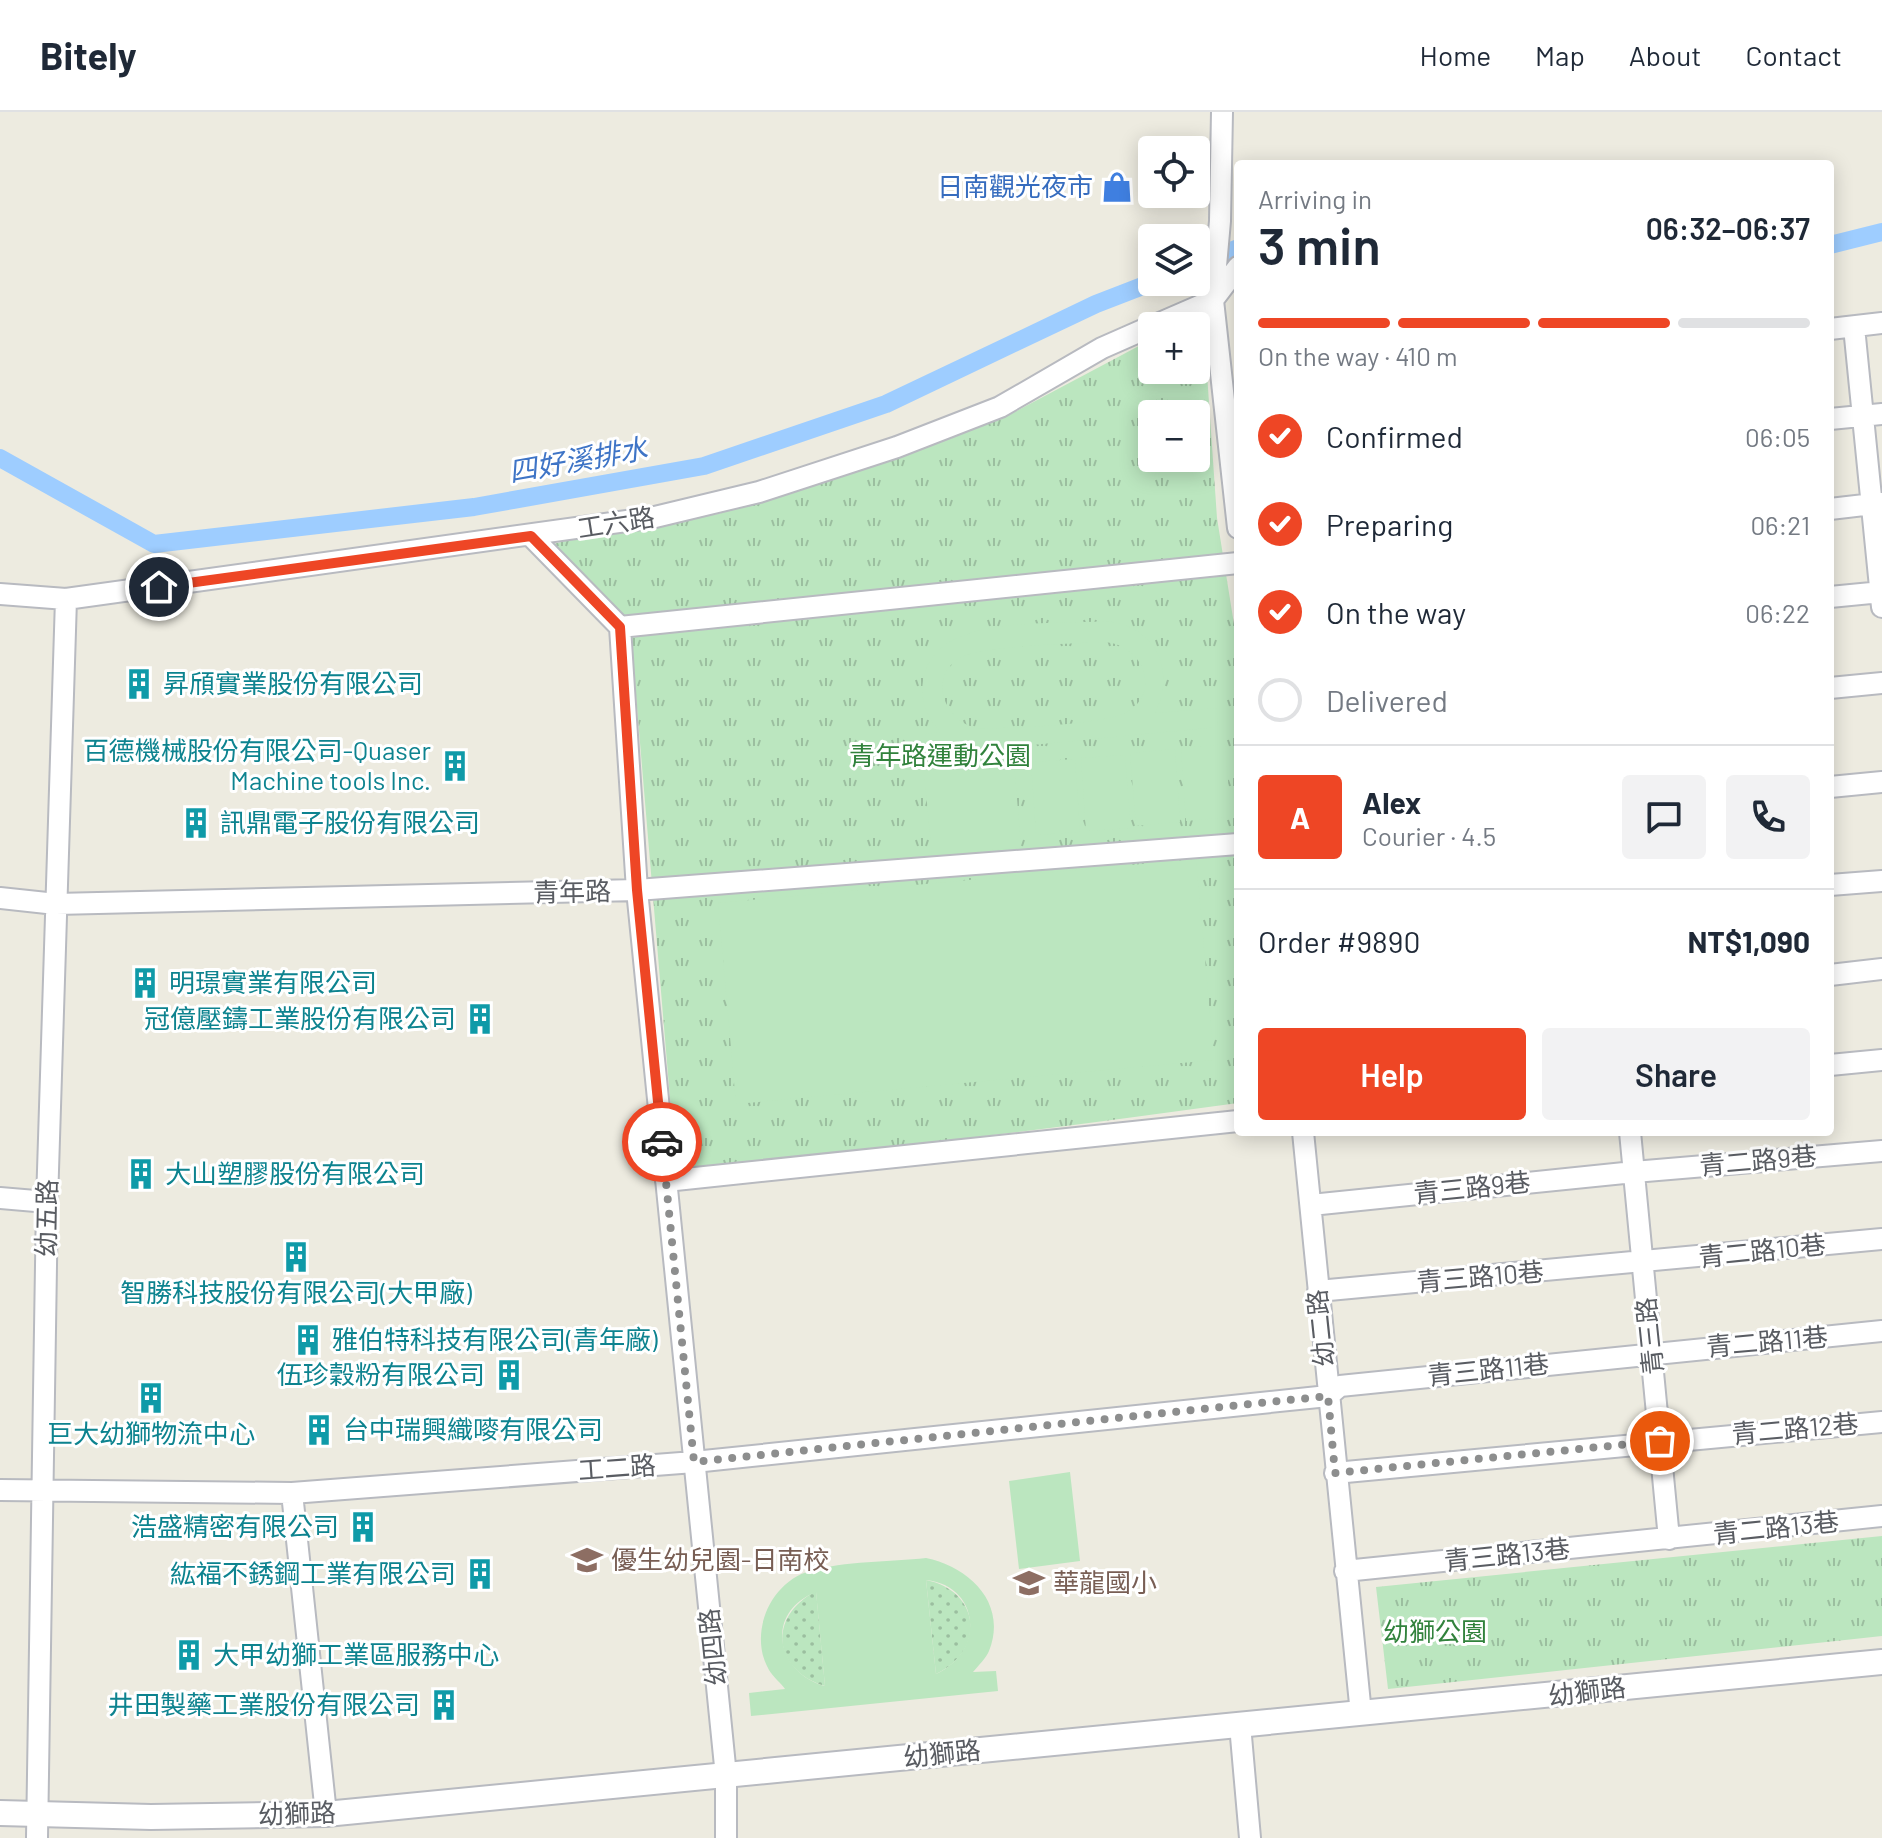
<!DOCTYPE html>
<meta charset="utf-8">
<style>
body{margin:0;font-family:Barlow,"Noto Sans TC",sans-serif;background:#f2f2f3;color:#1f2937;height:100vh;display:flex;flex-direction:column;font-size:30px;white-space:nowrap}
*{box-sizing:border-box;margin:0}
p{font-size:26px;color:#747a83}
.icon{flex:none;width:44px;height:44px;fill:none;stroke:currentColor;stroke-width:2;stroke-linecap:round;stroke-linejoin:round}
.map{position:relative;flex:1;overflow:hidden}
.sheet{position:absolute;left:1234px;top:48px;width:600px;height:976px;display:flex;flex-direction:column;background:#fff;border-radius:8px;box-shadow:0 4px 20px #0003}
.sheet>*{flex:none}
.fabs{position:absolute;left:1138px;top:24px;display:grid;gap:16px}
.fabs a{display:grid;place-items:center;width:72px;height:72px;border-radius:8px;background:#fff;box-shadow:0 4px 20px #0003;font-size:40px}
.pin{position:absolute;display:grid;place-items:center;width:68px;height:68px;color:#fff;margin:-34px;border:4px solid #fff;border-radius:50%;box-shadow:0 2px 8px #0007}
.courier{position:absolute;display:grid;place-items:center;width:80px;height:80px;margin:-40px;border:6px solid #ee4625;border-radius:50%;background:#fff;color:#222;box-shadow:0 2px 10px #0007}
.headline em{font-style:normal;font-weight:600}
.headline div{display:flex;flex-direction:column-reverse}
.headline{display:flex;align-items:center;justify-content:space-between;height:136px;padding:0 24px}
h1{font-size:52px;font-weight:600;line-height:60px}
.bar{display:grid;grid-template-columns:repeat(4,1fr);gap:12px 8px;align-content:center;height:96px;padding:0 24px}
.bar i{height:10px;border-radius:6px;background:#e0e1e3}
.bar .on{background:#ee4625}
.bar p{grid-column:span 4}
.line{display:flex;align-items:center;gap:20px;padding:0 24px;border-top:2px solid #e0e1e3}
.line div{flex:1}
.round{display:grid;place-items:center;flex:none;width:84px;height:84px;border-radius:8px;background:#f2f2f3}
ol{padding:0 24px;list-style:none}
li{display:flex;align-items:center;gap:24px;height:88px}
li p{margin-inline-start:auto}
li .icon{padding:8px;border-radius:50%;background:#ee4625;color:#fff;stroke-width:4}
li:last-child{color:#747a83}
li i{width:44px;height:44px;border:4px solid #e0e1e3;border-radius:50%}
.primary-button{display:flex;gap:16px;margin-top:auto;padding:16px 24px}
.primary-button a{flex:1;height:92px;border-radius:8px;background:#ee4625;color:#fff;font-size:32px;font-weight:600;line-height:92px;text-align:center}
.primary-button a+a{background:#f2f2f3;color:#1f2937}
header{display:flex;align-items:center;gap:48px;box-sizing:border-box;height:112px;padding:0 40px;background:#fff;border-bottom:2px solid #e0e1e3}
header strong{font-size:38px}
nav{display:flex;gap:44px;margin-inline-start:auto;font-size:28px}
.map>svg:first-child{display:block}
</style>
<header>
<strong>Bitely</strong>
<nav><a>Home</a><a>Map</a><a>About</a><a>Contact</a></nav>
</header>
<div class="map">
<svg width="1882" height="1726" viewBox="0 0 1882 1726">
<defs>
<pattern id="grass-dots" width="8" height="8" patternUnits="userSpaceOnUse" patternTransform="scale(2)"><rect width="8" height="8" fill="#bbe6bf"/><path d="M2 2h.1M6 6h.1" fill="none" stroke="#9bbe9f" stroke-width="1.8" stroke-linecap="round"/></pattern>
<pattern id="park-tufts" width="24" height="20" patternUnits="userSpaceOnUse" patternTransform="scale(2)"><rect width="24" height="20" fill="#bbe6bf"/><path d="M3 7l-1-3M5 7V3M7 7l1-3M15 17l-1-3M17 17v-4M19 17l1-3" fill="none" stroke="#9bbe9f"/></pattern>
</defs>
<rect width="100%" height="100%" fill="#edebe0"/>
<!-- grass -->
<path fill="url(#grass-dots)" d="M926 1468C981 1479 986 1539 936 1562Z
M816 1479 825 1574C773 1558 767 1505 816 1479Z"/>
<!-- park -->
<path fill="url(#park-tufts)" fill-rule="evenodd" d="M1203 204 1217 406 1238 537V991C1051 1017 864 1040 676 1057L631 524 553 432 639 411 718 402 910 341 1007 304 1152 227V258H1196V214H1181ZM1152 302H1196V346H1152Z
M1882 1424V1524L1388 1577 1376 1475Z"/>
<!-- pitch -->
<path fill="#bbe6bf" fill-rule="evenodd" d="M1104 509C1154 512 1177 557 1155 601L1216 596 1218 615 928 643 925 622 941 620C927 606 920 588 923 569 933 500 1051 514 1104 509ZM1102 530C1142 530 1164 581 1125 601 1104 612 1002 618 975 616 947 608 929 572 955 549 974 533 1073 532 1102 530Z
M1225 632 1231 705 1186 709 1181 636Z
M1175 637 1180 710 1136 714 1130 641Z
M1125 643 1131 716 1086 719 1081 646Z
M1075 647 1080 720 1036 723 1031 650Z
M1014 651 1021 735 932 744 924 659Z
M1196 747 1214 948 736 992 718 791Z
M1070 1360 1080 1449 1019 1457 1009 1369Z
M926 1446C969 1455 1008 1491 989 1539 986 1546 978 1554 973 1560L996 1559 998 1579 751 1604 749 1581 785 1577C781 1571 773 1565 769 1558 748 1522 770 1470 810 1459 844 1449 891 1450 926 1446ZM926 1468C981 1474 985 1540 936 1562ZM816 1480 825 1574H824C775 1559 765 1500 816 1480Z"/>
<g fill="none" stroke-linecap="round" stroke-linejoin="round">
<!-- canal -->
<path stroke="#9ecdff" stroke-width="18" d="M1830 133 1882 120
M1196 153 1238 136
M0 346 154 432 474 395 704 354 886 292 1096 192 1153 170"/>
<defs>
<path id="minor" d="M1222 0 1220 109 1213 188 1238 416
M1153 214 1213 188 1238 155
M1854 215 1882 495
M1830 217 1882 211
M1830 307 1882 302
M1830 397 1882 391
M531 424 620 515 637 778 726 1664V1726
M0 482 66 487 655 405 759 380 897 335 1000 295 1102 236 1152 214
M1830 485 1882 480
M620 515 1238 451
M1830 576 1882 571
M1830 675 1882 670
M1830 773 1882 769
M0 786 56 792 637 778 1238 732
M1830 863 1882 857
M1830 953 1882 948
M1303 1020 1361 1602
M1630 1020 1669 1427
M666 1069 1238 1009
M0 1086 47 1090
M1311 1093 1634 1060 1882 1039
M1318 1179 1882 1127
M1335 1361 1882 1310
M0 1378 292 1381 694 1350 1328 1284 1340 1274 1882 1219
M292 1381 326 1702
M1345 1459 1882 1404
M1240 1613 1250 1726
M37 1726 47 1090 66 487"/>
<path id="tertiary" d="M0 1701 151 1705 326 1702 1882 1550"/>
</defs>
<!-- minor casing -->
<use href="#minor" stroke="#b8bac0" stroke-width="24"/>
<!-- tertiary casing -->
<use href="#tertiary" stroke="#b8bac0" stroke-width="28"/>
<!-- minor -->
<use href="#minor" stroke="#fff" stroke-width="20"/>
<!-- tertiary -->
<use href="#tertiary" stroke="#fff" stroke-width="24"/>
</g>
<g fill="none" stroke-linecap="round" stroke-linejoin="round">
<!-- done -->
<path stroke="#8d8e8e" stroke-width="8" stroke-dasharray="0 14.4" d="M662 1030 694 1350 1328 1284 1335 1361 1660 1329"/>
<!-- route -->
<path stroke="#ee4625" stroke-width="10" d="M159 475 531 424 620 515 637 778 662 1030"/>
</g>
<!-- icons -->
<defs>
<symbol id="shop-bare" viewBox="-9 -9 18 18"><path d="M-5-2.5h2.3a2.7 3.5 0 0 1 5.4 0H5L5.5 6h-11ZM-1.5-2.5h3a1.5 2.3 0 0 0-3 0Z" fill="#3f7fe0" stroke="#fff" stroke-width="2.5" paint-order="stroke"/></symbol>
<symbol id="building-bare" viewBox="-9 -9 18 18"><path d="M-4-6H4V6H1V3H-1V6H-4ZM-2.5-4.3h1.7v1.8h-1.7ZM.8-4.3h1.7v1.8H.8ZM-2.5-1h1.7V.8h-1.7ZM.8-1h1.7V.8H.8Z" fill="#0f9aa8" stroke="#fff" stroke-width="2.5" paint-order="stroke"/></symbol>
<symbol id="school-bare" viewBox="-9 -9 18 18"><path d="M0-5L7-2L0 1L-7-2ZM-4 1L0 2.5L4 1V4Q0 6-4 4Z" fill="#8d6e63" stroke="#fff" stroke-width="2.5" paint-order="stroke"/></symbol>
</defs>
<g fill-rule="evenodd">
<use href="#shop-bare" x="1095" y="53" width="44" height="44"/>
<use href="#building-bare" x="117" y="550" width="44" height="44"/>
<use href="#building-bare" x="433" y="632" width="44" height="44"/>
<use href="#building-bare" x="174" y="689" width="44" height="44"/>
<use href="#building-bare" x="123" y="849" width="44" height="44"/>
<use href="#building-bare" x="458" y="885" width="44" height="44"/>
<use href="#building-bare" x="119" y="1040" width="44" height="44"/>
<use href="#building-bare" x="274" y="1123" width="44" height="44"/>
<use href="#building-bare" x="286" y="1206" width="44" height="44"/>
<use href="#building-bare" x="487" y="1241" width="44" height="44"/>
<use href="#building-bare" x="129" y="1264" width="44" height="44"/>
<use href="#building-bare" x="297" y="1296" width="44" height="44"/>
<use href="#building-bare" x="341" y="1393" width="44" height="44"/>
<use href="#school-bare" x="565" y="1426" width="44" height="44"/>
<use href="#building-bare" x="458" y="1440" width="44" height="44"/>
<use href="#school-bare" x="1007" y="1449" width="44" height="44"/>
<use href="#building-bare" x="167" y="1521" width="44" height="44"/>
<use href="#building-bare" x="422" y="1571" width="44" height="44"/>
</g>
<g text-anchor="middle" stroke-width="6" stroke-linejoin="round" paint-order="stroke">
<!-- shop labels -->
<g font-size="26" fill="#366cbe" stroke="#fff" text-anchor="end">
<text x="1093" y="84">日南觀光夜市</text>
</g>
<!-- street labels -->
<g font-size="26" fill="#595c62" stroke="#fff">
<text transform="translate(616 411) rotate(-9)" y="9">工六路</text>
<text transform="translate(572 780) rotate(-1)" y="9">青年路</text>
<text transform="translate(1758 1049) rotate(-5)" y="9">青二路9巷</text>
<text transform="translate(1472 1076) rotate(-6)" y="9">青三路9巷</text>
<text transform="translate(47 1106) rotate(-89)" y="9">幼五路</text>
<text transform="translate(1762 1139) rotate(-6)" y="9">青二路10巷</text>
<text transform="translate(1480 1165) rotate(-5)" y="9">青三路10巷</text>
<text transform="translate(1321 1216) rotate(-96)" y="9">幼二路</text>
<text transform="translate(1650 1224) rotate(-96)" y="9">青三路</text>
<text transform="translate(1767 1230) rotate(-5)" y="9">青二路11巷</text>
<text transform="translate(1488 1258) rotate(-6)" y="9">青三路11巷</text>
<text transform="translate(1795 1317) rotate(-5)" y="9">青二路12巷</text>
<text transform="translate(617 1356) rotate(-4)" y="9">工二路</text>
<text transform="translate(1776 1416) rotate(-6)" y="9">青二路13巷</text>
<text transform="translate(1507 1443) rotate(-6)" y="9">青三路13巷</text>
<text transform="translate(713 1535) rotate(-96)" y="9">幼四路</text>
<text transform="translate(1587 1580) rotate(-7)" y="9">幼獅路</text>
<text transform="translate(942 1642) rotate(-6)" y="9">幼獅路</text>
<text transform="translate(297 1702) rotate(-2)" y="9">幼獅路</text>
</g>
<!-- culture labels -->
<g font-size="26" fill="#0d838f" stroke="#fff" text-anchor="start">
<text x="163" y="581">昇頎實業股份有限公司</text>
<text x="431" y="648" text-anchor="end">百德機械股份有限公司-Quaser<tspan x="431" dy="30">Machine tools Inc.</tspan></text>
<text x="220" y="720">訊鼎電子股份有限公司</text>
<text x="169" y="880">明璟實業有限公司</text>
<text x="456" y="916" text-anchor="end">冠億壓鑄工業股份有限公司</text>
<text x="165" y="1071">大山塑膠股份有限公司</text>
<text x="296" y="1190" text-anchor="middle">智勝科技股份有限公司(大甲廠)</text>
<text x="332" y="1237">雅伯特科技有限公司(青年廠)</text>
<text x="485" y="1272" text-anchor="end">伍珍穀粉有限公司</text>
<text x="343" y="1327">台中瑞興織嘜有限公司</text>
<text x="151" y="1331" text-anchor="middle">巨大幼獅物流中心</text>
<text x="339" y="1424" text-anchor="end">浩盛精密有限公司</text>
<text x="456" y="1471" text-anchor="end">紘福不銹鋼工業有限公司</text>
<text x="213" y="1552">大甲幼獅工業區服務中心</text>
<text x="420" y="1602" text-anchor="end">井田製藥工業股份有限公司</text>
</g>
<!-- park labels -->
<g font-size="26" fill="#31823c" stroke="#fff">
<text x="940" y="653">青年路運動公園</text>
<text x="1435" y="1529">幼獅公園</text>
</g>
<!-- education labels -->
<g font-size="26" fill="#785e54" stroke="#fff" text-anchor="start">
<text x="611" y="1457">優生幼兒園-日南校</text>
<text x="1053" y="1480">華龍國小</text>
</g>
<!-- water labels -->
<g font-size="28" font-style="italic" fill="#3e74c6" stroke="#fff">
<text transform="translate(578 348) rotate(-10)" y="10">四好溪排水</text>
</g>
</g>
</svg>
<div class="fabs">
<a><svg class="icon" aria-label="locate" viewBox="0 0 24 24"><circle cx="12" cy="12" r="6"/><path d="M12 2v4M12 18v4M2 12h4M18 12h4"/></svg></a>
<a><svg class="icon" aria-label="layers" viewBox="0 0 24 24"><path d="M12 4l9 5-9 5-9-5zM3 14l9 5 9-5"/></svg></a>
<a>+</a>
<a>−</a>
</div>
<div class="pin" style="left:1660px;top:1329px;background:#ea580c"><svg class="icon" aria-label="bag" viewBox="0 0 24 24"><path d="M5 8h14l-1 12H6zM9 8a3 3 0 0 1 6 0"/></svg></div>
<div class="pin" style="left:159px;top:475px;background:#1f2937"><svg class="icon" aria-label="home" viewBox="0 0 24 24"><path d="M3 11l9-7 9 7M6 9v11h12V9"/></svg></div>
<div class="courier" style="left:662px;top:1030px"><svg class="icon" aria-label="car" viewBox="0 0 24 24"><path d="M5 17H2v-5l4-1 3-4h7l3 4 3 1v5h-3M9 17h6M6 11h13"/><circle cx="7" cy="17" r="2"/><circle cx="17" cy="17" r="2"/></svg></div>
<section class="sheet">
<div class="headline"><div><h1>3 min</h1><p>Arriving in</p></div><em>06:32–06:37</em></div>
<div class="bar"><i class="on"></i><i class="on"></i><i class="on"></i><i></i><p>On the way · 410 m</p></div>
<ol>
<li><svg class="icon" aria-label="check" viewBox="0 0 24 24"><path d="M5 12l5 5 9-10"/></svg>Confirmed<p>06:05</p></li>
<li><svg class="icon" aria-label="check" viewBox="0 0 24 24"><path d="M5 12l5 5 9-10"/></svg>Preparing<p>06:21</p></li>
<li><svg class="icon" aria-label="check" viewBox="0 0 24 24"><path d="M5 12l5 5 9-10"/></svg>On the way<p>06:22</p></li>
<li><i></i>Delivered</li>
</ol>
<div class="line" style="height:144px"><b class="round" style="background:#ee4625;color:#fff">A</b><div><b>Alex</b><p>Courier · 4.5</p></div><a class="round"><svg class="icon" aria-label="chat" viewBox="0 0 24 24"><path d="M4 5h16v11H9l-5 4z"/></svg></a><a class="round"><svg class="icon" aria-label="phone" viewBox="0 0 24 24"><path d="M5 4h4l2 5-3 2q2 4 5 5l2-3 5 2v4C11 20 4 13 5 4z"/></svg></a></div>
<div class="line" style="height:104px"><div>Order #9890</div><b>NT$1,090</b></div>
<div class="primary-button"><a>Help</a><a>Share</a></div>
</section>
</div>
